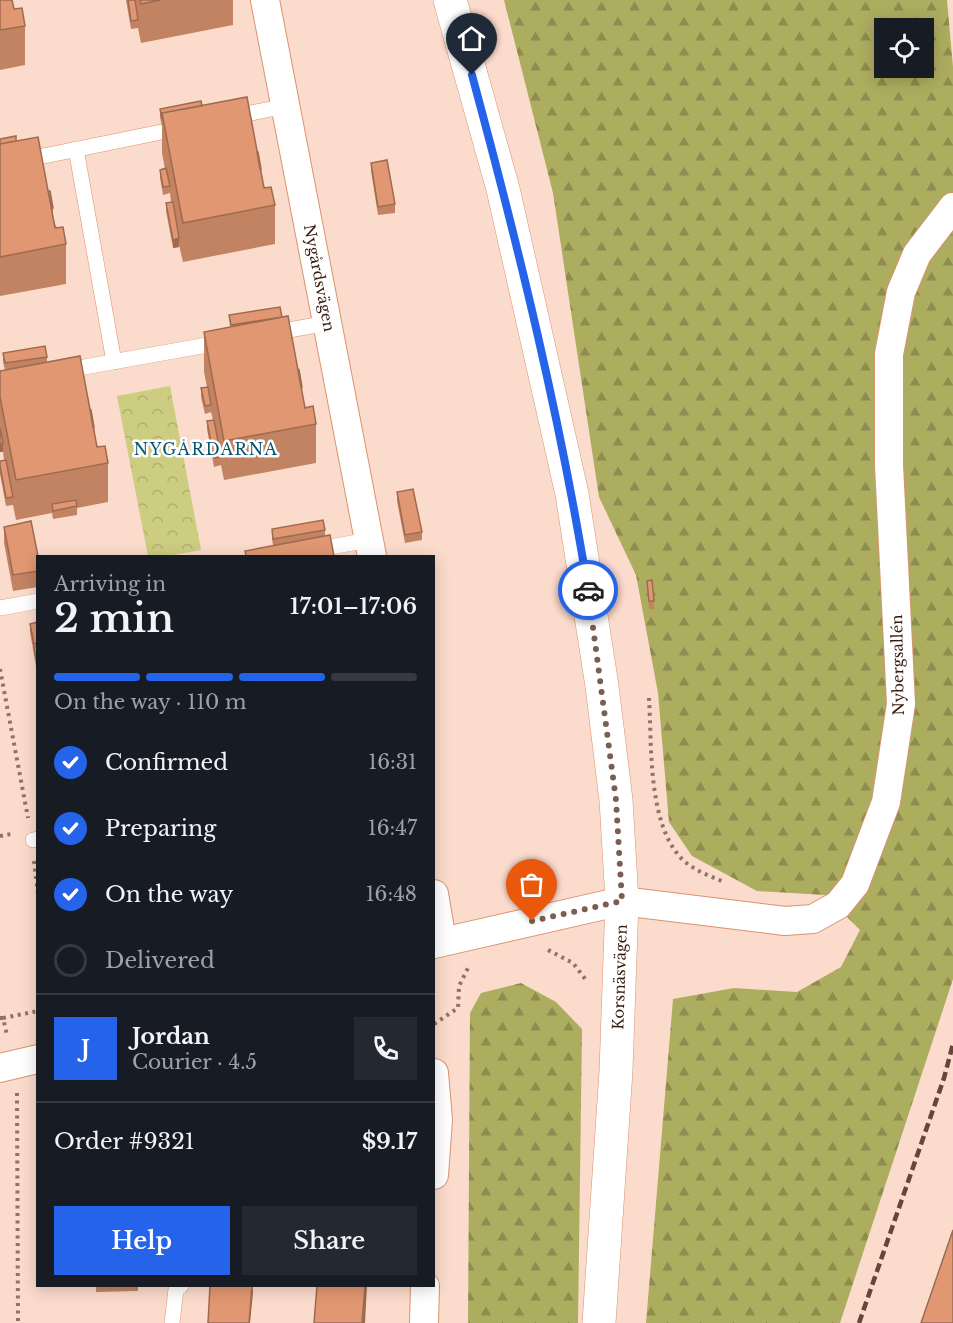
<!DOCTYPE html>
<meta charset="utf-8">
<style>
body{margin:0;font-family:"Libre Baskerville",serif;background:#242831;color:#f1f3f6;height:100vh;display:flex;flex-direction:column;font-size:22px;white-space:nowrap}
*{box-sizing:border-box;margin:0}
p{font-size:20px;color:#9ea1a6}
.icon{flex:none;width:33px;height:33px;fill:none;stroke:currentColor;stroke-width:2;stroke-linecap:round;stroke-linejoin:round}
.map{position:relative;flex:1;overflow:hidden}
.panel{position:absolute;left:36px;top:555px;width:399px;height:732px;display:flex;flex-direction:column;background:#171b24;border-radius:0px;box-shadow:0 3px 15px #0003}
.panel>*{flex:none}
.controls{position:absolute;left:874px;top:18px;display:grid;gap:12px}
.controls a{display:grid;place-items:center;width:60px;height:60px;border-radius:0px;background:#171b24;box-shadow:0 3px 15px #0003;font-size:30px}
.pin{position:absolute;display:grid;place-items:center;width:51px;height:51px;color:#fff;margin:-62px -26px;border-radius:50% 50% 50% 0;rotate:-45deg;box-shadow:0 0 6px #0007}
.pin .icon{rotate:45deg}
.courier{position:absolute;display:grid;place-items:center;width:60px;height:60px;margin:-30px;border:4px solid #2563eb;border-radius:50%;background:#fff;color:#222;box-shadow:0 2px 8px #0007}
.headline em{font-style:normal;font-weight:600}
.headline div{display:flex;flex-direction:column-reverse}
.headline{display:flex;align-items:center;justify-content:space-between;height:102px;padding:0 18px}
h1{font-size:39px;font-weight:600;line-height:45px}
.bar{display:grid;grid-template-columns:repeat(4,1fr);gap:9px 6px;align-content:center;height:72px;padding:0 18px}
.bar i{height:8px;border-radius:4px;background:#363941}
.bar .selected{background:#2563eb}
.bar p{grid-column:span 4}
.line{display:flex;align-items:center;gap:15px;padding:0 18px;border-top:2px solid #363941}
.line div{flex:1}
.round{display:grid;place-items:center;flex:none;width:63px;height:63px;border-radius:0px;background:#242831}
ol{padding:0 18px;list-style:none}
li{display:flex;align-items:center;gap:18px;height:66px}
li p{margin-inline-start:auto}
li .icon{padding:6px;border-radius:50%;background:#2563eb;color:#fff;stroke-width:4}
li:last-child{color:#9ea1a6}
li i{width:33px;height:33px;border:3px solid #363941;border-radius:50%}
.primary-button{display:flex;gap:12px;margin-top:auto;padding:12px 18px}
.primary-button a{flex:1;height:69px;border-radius:0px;background:#2563eb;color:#fff;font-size:24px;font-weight:600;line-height:69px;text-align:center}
.primary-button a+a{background:#242831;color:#f1f3f6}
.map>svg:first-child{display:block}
</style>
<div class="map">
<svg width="953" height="1323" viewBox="0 0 953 1323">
<defs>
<pattern id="forest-firs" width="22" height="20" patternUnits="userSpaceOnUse" patternTransform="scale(1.5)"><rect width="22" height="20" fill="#adad60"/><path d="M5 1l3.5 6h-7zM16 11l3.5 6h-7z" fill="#8e8c4e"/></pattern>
<pattern id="park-crowns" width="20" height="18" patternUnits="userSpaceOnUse" patternTransform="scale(1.5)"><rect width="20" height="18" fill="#cdcd81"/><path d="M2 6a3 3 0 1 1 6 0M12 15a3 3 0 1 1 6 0" fill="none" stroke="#b1af6e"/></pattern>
</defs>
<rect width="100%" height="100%" fill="#fbdbcc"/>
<!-- forest -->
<path fill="url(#forest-firs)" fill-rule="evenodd" d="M504 0H947L953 67V979L840 1323H646L673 999 734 988 797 992 841 967 860 930 825 895 757 891 692 856 669 822 658 693 636 575 599 497 553 193ZM885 28H924V68H885Z
M521 983 556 1002 582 1029 578 1323H468L470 1013 481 993Z"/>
<!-- park -->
<path fill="url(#park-crowns)" d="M170 386 201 550 168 556H148L117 396Z"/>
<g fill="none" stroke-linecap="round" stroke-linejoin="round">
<defs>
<path id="lane" d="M231 117 286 106
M76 149 114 362
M0 165 181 128
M272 333 328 323
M62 371 224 342
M280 556 369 540
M0 608 38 601
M33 840 38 839
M172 1323 176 1289 181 1286"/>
<path id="street" d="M265 0 372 556
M434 894 442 941
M434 944 622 901 785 921 813 919 838 905 855 884 886 802 901 704 889 465V354L901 292 917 254 953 207
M0 1068 38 1059
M434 1073 438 1120 434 1175
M424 1323 425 1286"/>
<path id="secondary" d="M450 0 503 189 572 494 602 686 616 800 622 901 616 1071 599 1323"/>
</defs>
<!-- lane casing -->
<use href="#lane" stroke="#db926d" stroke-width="16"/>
<!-- street casing -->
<use href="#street" stroke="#db926d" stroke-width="30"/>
<!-- secondary casing -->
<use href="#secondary" stroke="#db926d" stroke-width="34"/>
<!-- path -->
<path stroke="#917364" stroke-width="4" stroke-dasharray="3 4.5" stroke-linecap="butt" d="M0 669 28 818
M649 698C652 745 647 825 683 860 695 871 710 876 724 882
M0 836 11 834
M34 861 38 894
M548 950 573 963 586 980
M0 1018H3L7 1035
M3 1018 38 1011
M434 1024 458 1008 459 986 468 968
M17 1093 18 1323"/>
<!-- lane -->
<use href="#lane" stroke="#fff" stroke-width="15"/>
<!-- street -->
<use href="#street" stroke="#fff" stroke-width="28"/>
<!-- secondary -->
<use href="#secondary" stroke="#fff" stroke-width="33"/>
<!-- rail -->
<path stroke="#644738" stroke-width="4.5" stroke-dasharray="9 4.5" stroke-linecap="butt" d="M859 1323 944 1078 953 1044"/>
</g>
<!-- wall -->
<path fill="#c28362" d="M0 0 13 5 25 26V65L0 70Z
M126 0H233V25L141 43 138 28 131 29Z
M202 106 257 152 261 169 263 184 275 205V244L183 262 179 245V247L173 248 166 211V203L171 202 170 193 163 195 160 178V170L165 169 162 153V127L160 117V109Z
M0 139 16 141 48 191 53 208V216L55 224 66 244V284L0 296Z
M371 163 395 204V213L378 215 371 171Z
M229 315 282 317 304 404 316 424V463L224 480 221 465 214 467 207 429V421L213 420 211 412 205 414 201 397V388L207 387 204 372V332L230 327Z
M3 353 47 357V362L90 410 94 427 96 443 108 463V502L77 508V515L53 519 52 513 16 520 13 505 6 506 0 474V466L4 460 3 451 0 452V371L5 370 3 362Z
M397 492 422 532V540L405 543 397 501Z
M4 527 38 556V587L13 591 4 543Z
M272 529 325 530V536L334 556H245V551L273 546 272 538Z
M647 581 654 601V609H649Z
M36 590H38L37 672 30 632V624L36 622Z
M96 1286H138V1291L96 1292Z"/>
<!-- shaded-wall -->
<path fill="#9e6a50" d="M179 238V247L173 248V240Z
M3 443V452H0V444Z
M252 1286 253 1293 250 1323H249Z
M365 1286H367L365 1323H362Z"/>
<!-- building -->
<path fill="#e19872" stroke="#9e6a50" stroke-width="1.5" d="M0 0H12L14 9 22 8 25 26 0 30Z
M128 0H135L138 20 131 21Z
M140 0H160L141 4Z
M247 97 264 188 271 187 275 205 183 223 162 113Z
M201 101 202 106 162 113V119L160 109Z
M16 136V141L0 144V139Z
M38 137 55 228 63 227 66 244 0 257V144Z
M257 152H258L261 169H260Z
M387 160 395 204 378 207 371 163Z
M166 168 170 186 163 187 160 170Z
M48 191H50L53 208H52Z
M173 202 179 238 173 240 166 203Z
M280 307 282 317 231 325 229 315Z
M288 316 305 408 313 406 316 424 224 441 204 332Z
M45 346 47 357 5 363 3 353Z
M80 356 97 447 105 446 108 463 16 480 0 397V371Z
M299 370 302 387H301L298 371Z
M208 387 211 405 205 406 201 388Z
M90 410H91L94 427H93Z
M214 420 221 457 214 458 207 421Z
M0 428 3 443 0 444Z
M6 460 13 497 6 498 0 466V461Z
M413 489 422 532 405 535 397 492Z
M76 500 77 506 53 511 52 504Z
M323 520 325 530 273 539 272 529Z
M31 521 38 556V571L13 575 4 527Z
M330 535 334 556H246L245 551Z
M652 580 654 601H649L647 581Z
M37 622 38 643 34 644 30 624Z
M38 646V664H37L34 647Z
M953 1230V1323H921Z
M210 1286H252L249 1323H208Z
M317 1286H365L362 1323H314Z"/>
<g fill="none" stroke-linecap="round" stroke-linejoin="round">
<!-- done -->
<path stroke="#7c5e4f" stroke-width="6" stroke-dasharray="0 10.8" d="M532 921 622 901 616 800 588 590"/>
<!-- route -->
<path stroke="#2563eb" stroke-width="8" d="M472 75C518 245 560 416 588 590"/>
</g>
<g text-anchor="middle" stroke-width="5" stroke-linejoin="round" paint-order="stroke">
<!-- street labels -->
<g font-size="15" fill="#371b0c" stroke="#fff">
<text transform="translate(319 278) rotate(79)" y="5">Nygårdsvägen</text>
<text transform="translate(898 665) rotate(-91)" y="5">Nybergsallén</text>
<text transform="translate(620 977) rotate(-88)" y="5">Korsnäsvägen</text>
</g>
<!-- neighbourhood labels -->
<g font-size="16" letter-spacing="1.5" fill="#065570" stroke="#fff">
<text x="206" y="455">NYGÅRDARNA</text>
</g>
</g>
</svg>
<div class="controls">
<a><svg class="icon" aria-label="locate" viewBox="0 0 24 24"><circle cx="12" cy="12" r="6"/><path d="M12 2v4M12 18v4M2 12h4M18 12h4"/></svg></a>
</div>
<div class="pin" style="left:532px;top:921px;background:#ea580c"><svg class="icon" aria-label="bag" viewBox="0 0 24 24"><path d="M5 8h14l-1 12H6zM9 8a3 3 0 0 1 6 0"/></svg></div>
<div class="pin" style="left:472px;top:75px;background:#1f2937"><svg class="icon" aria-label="home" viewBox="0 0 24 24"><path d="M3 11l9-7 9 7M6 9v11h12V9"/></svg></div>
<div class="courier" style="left:588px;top:590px"><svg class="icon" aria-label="car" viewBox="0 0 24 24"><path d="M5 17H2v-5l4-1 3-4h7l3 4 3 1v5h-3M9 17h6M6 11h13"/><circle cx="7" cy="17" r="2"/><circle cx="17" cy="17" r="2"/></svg></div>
<section class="panel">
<div class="headline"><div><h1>2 min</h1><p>Arriving in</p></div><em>17:01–17:06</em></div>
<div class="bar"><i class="selected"></i><i class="selected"></i><i class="selected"></i><i></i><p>On the way · 110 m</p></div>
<ol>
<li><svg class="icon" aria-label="check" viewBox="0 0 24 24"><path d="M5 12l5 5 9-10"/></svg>Confirmed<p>16:31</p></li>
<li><svg class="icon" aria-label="check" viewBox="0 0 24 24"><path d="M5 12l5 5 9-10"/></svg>Preparing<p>16:47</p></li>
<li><svg class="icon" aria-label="check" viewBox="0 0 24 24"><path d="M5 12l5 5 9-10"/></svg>On the way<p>16:48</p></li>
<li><i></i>Delivered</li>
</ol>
<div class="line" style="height:108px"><b class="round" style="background:#2563eb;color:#fff">J</b><div><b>Jordan</b><p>Courier · 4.5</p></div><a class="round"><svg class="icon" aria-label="phone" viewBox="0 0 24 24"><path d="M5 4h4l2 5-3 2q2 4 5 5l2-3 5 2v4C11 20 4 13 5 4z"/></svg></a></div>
<div class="line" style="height:78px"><div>Order #9321</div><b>$9.17</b></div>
<div class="primary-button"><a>Help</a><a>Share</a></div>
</section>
</div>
